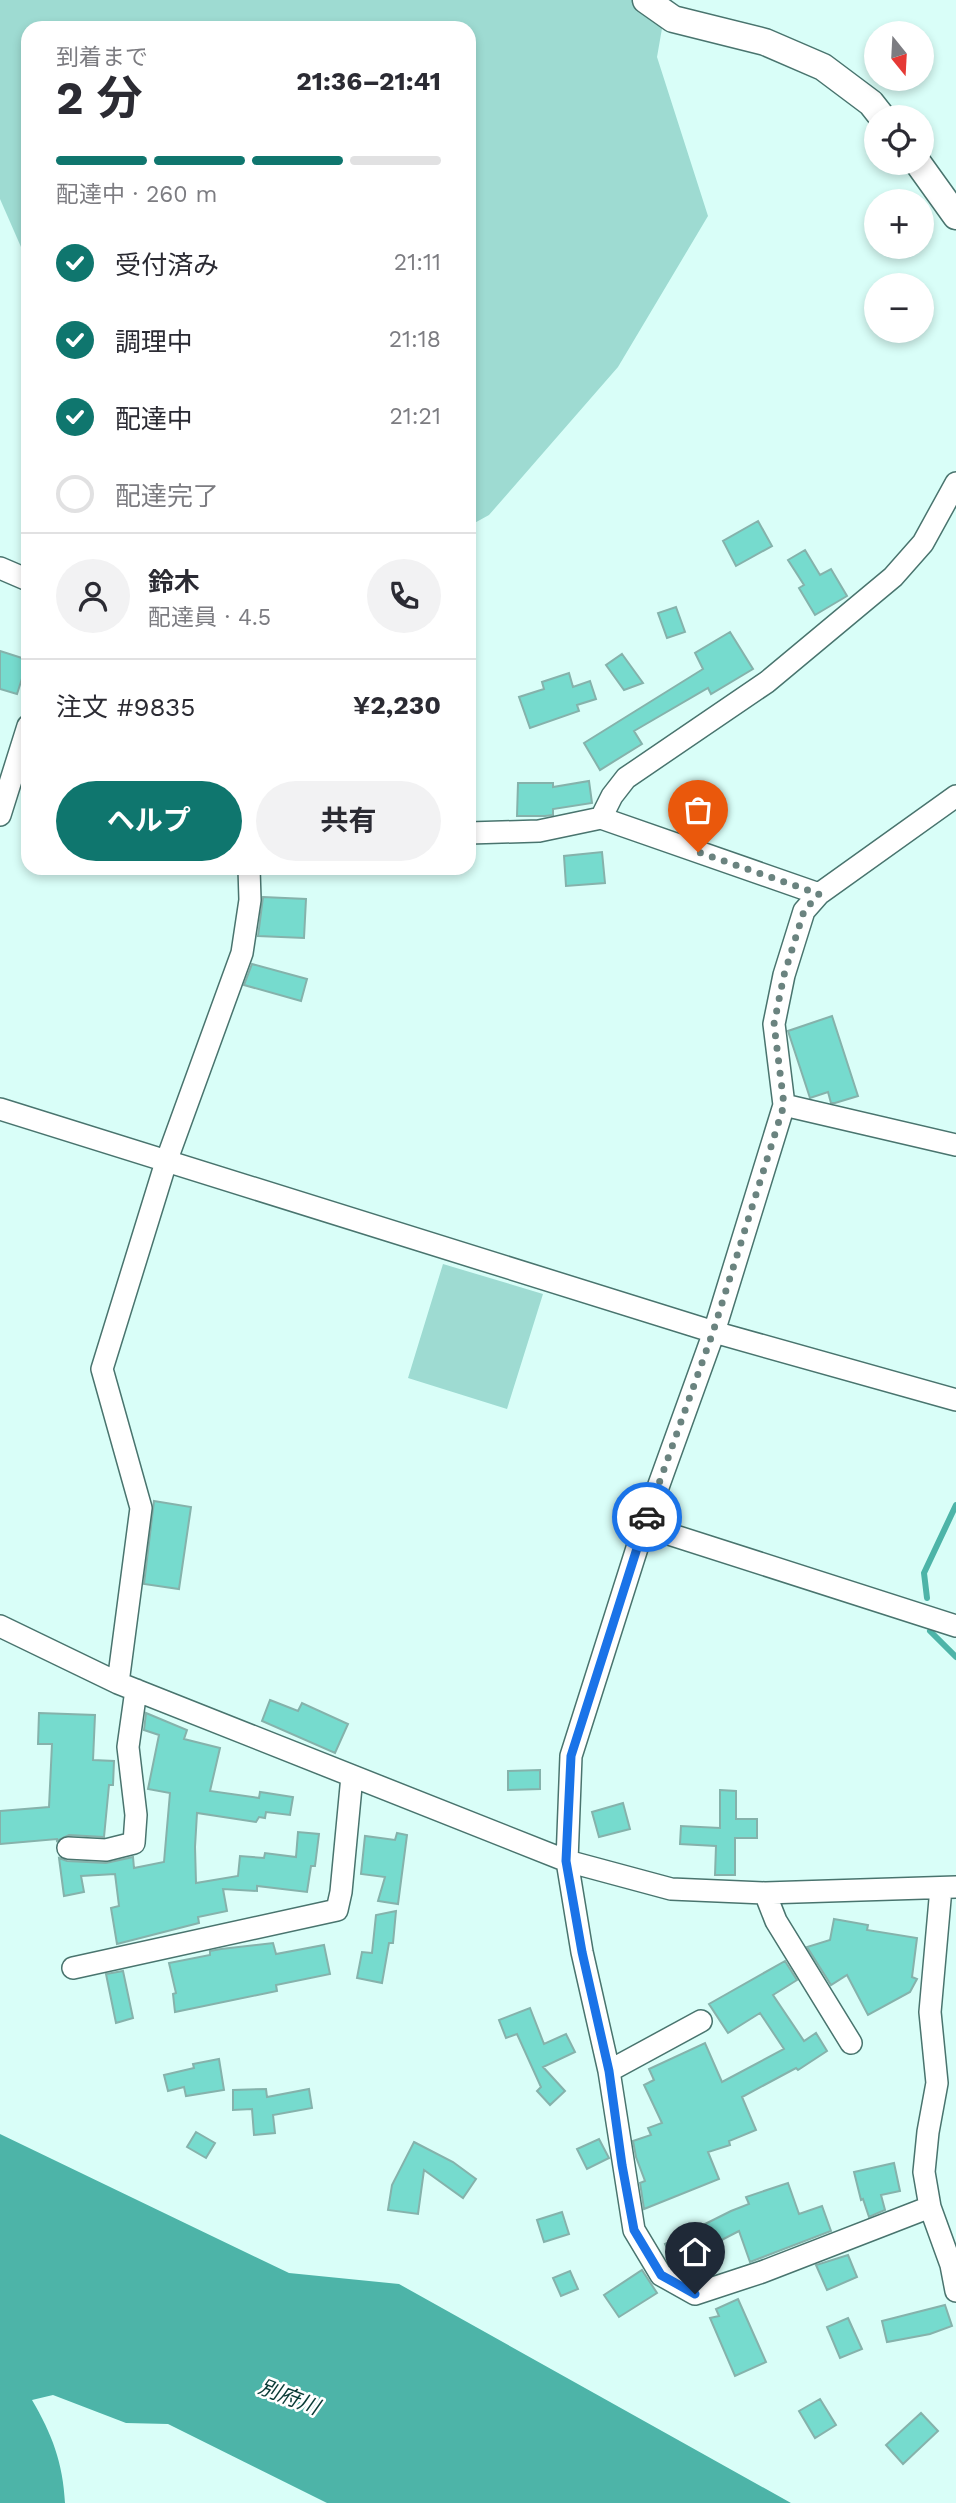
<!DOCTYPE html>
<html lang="ja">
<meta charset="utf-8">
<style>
body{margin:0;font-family:"Work Sans","Noto Sans JP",sans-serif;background:#f2f2f3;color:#2b2b33;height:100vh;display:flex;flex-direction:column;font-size:26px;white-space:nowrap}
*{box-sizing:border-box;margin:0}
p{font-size:23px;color:#7c7c81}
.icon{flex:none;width:38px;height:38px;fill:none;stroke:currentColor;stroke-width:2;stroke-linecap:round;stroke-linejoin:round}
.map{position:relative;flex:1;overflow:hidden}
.side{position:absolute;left:21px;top:21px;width:455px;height:854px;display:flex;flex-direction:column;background:#fff;border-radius:21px;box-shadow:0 4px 10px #0003}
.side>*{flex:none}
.needle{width:46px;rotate:162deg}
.buttons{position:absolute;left:864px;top:21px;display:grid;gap:14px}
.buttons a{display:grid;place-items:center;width:70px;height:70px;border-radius:50%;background:#fff;box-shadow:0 4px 10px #0003;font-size:35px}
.pin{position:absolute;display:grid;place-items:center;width:60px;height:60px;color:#fff;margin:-72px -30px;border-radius:50% 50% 50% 0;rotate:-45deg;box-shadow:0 0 7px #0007}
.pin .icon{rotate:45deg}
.courier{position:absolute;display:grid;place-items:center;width:70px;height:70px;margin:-35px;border:5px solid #1a73e8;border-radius:50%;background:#fff;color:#222;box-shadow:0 2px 9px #0007}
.head em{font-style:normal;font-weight:700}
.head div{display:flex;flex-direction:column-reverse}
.head{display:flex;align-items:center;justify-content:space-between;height:119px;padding:0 35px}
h1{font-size:46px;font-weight:700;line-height:52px}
.bar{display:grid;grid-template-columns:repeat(4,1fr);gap:10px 7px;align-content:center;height:84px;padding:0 35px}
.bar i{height:9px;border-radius:5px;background:#e1e1e2}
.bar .selected{background:#0f766e}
.bar p{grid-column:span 4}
.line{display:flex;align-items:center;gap:18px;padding:0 35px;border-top:2px solid #e1e1e2}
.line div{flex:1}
.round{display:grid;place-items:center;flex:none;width:74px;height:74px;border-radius:37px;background:#f2f2f3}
ol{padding:0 35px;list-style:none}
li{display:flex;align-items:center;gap:21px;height:77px}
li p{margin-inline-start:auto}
li .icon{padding:7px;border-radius:50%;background:#0f766e;color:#fff;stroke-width:4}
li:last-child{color:#7c7c81}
li i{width:38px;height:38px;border:4px solid #e1e1e2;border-radius:50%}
.cta{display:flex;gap:14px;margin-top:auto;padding:14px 35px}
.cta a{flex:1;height:80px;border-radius:42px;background:#0f766e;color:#fff;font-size:28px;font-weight:700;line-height:80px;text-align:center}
.cta a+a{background:#f2f2f3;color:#2b2b33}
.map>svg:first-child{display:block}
</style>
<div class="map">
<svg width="956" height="2503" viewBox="0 0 956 2503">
<rect width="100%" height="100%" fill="#d9fef8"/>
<!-- green -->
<path fill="#9edbd2" d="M0 0H667L657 57 708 216 618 367 489 515 469 526V28H28V263L0 199Z
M443 1264 543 1294 507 1409 408 1378Z"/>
<!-- water -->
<path fill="#4db4a8" d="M0 2134 289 2273 399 2284 791 2503H327L168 2424 126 2423 53 2395 32 2400C52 2434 63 2463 65 2503H0Z"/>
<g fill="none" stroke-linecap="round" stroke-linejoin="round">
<!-- stream -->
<path stroke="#4db4a8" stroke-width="6" d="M927 1598 924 1573 956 1505
M930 1631 956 1657"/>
</g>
<!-- building -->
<path fill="#76dbce" stroke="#85b2ab" stroke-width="2" d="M758 521 772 546 736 566 723 541Z
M805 550 820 575 831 569 847 596 815 615 799 588 804 585 788 560Z
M676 607 685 632 667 638 658 613Z
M730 632 753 669 711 694 708 688 634 731 642 744 600 770 584 743 703 669 695 653Z
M0 651 28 660 17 694 0 689Z
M622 654 643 683 624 690 606 665Z
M569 673 573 687 590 681 596 699 577 705 579 711 530 728 519 697 544 689 542 682Z
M589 781 592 803 553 809V815L545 816H517L518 783H553V787Z
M602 852 605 883 566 886 564 856Z
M263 897 306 899 304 938 258 936Z
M252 964 307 979 301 1001 244 985Z
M832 1016 858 1096 835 1103H831L828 1092 810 1098 788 1031Z
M154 1501 191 1507 179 1589 144 1584Z
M270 1700 298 1711 302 1703 348 1724 335 1753 262 1721Z
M39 1713 95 1715 93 1760 114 1761 113 1785H109L104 1837 69 1835 57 1841V1839L0 1844V1811L49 1807 52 1744H38Z
M146 1713 187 1730 184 1739 220 1748 210 1791 259 1798 260 1792 293 1797 290 1815 266 1812 265 1818 259 1817 256 1822 197 1813 195 1847 196 1883 238 1876 240 1856 264 1858 265 1853 296 1857 298 1832 319 1834 315 1866H311L307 1892 257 1886V1891L223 1889 227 1911 198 1917 199 1923 117 1944 111 1908 119 1906 115 1874 81 1876 84 1892 64 1896 59 1858 67 1861 106 1863 133 1857 134 1868 164 1862 170 1793 148 1789 159 1735 144 1730Z
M540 1770V1789L508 1790V1771Z
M720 1790 736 1791V1819H757V1838H735V1875H715L716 1846 680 1844 681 1826 720 1828Z
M623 1803 630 1829 599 1837 592 1812Z
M397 1833 407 1835 398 1904 378 1901 385 1877 361 1874 365 1836 395 1840Z
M396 1911 393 1943H389L382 1983 357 1978 362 1952 372 1953 376 1915Z
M834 1919 868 1925 867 1930 917 1938 912 1977 917 1979 910 1992 868 2015 847 1975 831 1985 807 1947 830 1940Z
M273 1943 276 1954 324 1945 330 1974 276 1985 277 1991 175 2012 173 1994 176 1993 169 1963 210 1955V1951L221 1949Z
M785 1961 797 1980 773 1995 804 2041 816 2033 827 2051 798 2070 796 2068 742 2097 756 2130 729 2141 730 2145 708 2152 719 2179 644 2209 640 2183 645 2181 636 2157 633 2141 651 2135 648 2128 662 2123 644 2085 654 2080 649 2069 705 2043 722 2082 784 2049 760 2013 728 2033 709 2004Z
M123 1971 133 2018 116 2023 106 1974Z
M530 2008 544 2044 566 2034 575 2052 543 2067 565 2091 550 2105 537 2091 541 2087 517 2034 506 2038 499 2020Z
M219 2059 224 2090 186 2096 184 2087 168 2091 164 2075 194 2068 193 2064Z
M266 2089 267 2097 309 2089 312 2108 273 2115 275 2133 254 2135 252 2109 233 2110V2090Z
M196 2132 215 2143 206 2158 187 2147Z
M599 2139 609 2158 587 2169 577 2149Z
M414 2142 453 2162 476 2179 463 2198 424 2170 418 2214 388 2210 392 2185Z
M894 2163 900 2191 881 2195 885 2210 869 2217 863 2199 861 2200 854 2172Z
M788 2183 799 2214 822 2206 831 2231 750 2262 739 2231 706 2248 710 2257 682 2271 677 2269 665 2244 731 2211 749 2204 746 2197Z
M562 2212 569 2234 544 2242 537 2220Z
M848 2255 857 2277 827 2290 816 2265Z
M642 2270 657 2293 619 2317 604 2295Z
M570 2271 578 2289 561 2296 553 2278Z
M738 2299 766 2362 735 2376 710 2318 719 2316 716 2309Z
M945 2305 952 2326 930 2334 887 2342 882 2321Z
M848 2318 862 2349 840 2358 827 2327Z
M820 2399 836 2425 815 2438 799 2411Z
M921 2413 938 2431 903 2464 886 2445Z"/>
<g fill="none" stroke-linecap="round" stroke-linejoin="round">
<defs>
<path id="minor" d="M0 568 28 580
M956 796 819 894 804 911 784 975 774 1024 784 1105 714 1332 956 1400
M0 815 28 726
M601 818 612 796 626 778 767 682 893 577 923 543 956 483
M469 833 539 831 601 818 819 894
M784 1105 956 1145
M0 1109 714 1332 644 1526 571 1756 567 1861 582 1952 609 2071 634 2230 661 2275 695 2294 762 2272 930 2207 951 2265 956 2291
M644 1526 956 1626
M0 1626 118 1683 567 1861 671 1889 765 1893 956 1887
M118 1683 141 1508 102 1369 166 1162 242 953 250 900 249 868
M68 1848 106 1850 134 1843 136 1815 128 1747 136 1690
M765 1893 776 1921 851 2043
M73 1968 337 1910 341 1892 352 1776
M609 2071 701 2021
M930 2207 924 2172 928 2132 937 2083 930 2012 941 1888"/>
<path id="major" d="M646 0 673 19 765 42 823 67 871 103 882 117
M918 163 956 216"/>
</defs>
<!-- minor casing -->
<use href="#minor" stroke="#49746e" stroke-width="24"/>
<!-- major casing -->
<use href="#major" stroke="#49746e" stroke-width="29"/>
<!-- minor -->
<use href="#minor" stroke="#fff" stroke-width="21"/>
<!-- major -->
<use href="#major" stroke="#fff" stroke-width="26"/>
</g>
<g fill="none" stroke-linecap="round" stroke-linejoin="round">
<!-- done -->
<path stroke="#6a837f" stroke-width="7" stroke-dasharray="0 12.6" d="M647 1517 713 1332 784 1105 774 1024 784 975 804 911 819 894 698 852"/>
<!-- route -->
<path stroke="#1a73e8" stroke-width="9" d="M647 1517 571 1756 566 1861 582 1952 609 2071 622 2165 634 2230 661 2275 695 2294"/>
</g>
<g text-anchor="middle" stroke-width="5" stroke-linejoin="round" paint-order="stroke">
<!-- water labels -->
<g font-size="21" font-style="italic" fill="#093a35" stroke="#fff">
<text transform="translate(289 2397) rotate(21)" y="7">別府川</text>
</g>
</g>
</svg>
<div class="buttons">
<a><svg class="needle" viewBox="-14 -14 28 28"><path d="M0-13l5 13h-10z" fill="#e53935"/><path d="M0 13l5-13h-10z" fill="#7c7c81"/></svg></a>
<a><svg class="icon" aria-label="locate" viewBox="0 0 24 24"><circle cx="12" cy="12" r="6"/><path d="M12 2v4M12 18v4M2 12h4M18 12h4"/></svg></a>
<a>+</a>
<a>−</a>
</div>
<div class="pin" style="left:698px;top:852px;background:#ea580c"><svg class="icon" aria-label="bag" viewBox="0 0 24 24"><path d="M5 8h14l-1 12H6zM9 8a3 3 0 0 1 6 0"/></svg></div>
<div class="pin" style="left:695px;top:2294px;background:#1f2937"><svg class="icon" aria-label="home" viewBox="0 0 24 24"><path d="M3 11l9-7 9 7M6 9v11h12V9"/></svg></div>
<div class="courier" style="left:647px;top:1517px"><svg class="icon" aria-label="car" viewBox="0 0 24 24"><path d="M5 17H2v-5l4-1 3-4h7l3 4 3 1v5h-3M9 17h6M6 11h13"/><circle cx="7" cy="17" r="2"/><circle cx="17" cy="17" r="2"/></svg></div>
<section class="side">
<div class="head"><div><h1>2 分</h1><p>到着まで</p></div><em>21:36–21:41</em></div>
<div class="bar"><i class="selected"></i><i class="selected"></i><i class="selected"></i><i></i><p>配達中 · 260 m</p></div>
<ol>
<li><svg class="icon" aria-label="check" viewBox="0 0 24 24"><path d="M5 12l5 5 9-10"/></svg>受付済み<p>21:11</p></li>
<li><svg class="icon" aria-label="check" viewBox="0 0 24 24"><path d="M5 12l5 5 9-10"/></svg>調理中<p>21:18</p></li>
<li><svg class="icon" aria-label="check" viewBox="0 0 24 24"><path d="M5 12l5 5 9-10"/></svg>配達中<p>21:21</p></li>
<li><i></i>配達完了</li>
</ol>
<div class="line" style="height:126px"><a class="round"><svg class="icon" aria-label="person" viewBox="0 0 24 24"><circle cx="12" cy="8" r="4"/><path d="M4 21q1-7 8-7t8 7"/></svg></a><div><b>鈴木</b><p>配達員 · 4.5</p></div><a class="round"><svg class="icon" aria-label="phone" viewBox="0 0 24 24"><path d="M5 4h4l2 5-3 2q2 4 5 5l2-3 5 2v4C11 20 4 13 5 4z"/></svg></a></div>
<div class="line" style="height:91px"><div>注文 #9835</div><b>¥2,230</b></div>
<div class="cta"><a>ヘルプ</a><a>共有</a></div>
</section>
</div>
